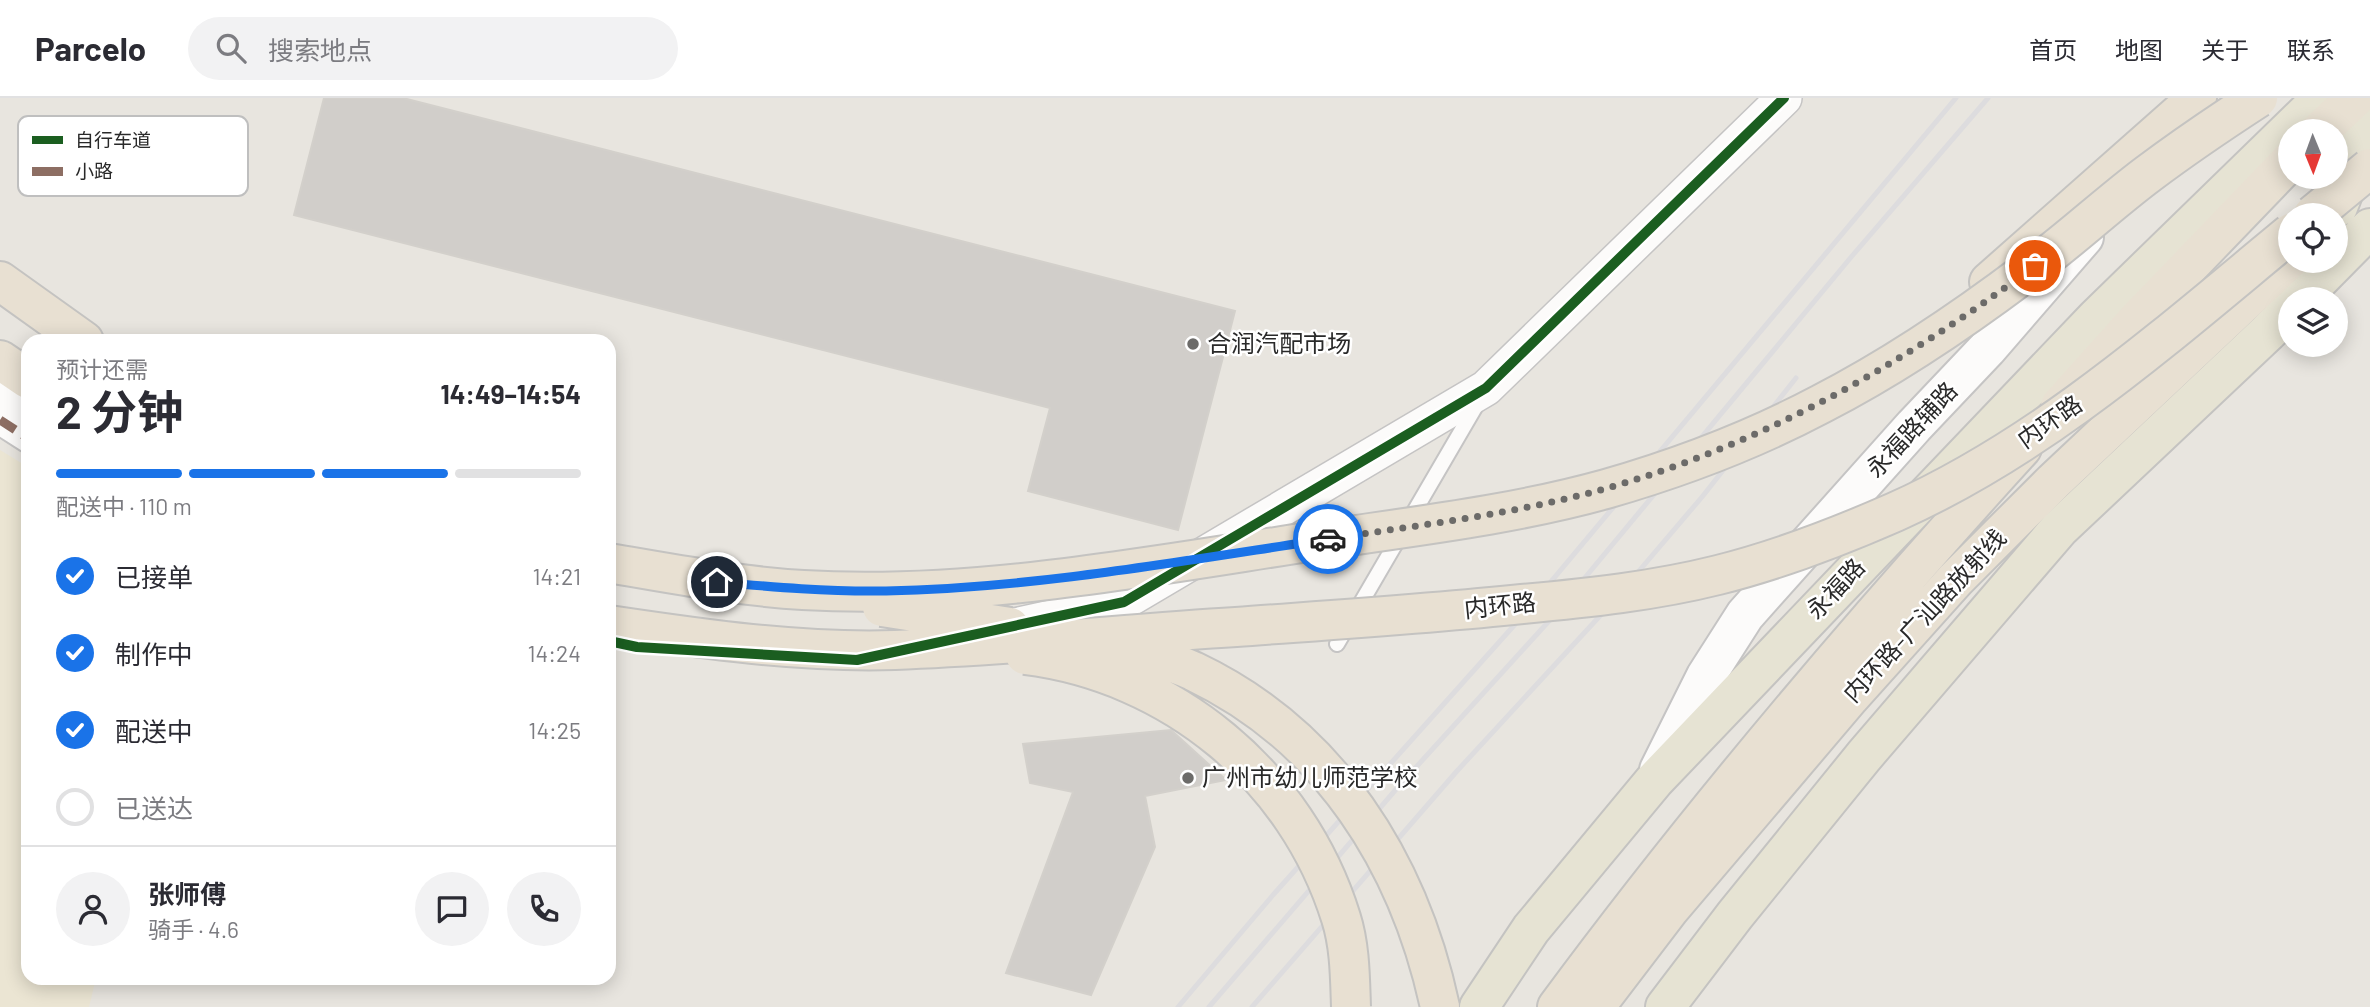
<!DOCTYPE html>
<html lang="zh">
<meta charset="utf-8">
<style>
body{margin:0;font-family:Barlow,"Noto Sans SC",sans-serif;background:#f2f2f3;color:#2b2b33;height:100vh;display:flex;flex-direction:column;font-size:26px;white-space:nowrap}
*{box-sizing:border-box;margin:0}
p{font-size:23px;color:#7c7c81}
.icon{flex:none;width:38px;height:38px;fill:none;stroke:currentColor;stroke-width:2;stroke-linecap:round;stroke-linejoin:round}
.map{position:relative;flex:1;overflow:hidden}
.side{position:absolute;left:21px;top:236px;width:595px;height:651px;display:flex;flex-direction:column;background:#fff;border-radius:21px;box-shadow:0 4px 18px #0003}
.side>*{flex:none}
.needle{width:46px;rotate:179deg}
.fabs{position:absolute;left:2278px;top:21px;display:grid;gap:14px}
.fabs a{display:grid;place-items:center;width:70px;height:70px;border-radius:50%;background:#fff;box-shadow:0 4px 18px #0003;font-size:35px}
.pin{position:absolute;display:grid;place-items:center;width:60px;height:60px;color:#fff;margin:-30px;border:4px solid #fff;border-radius:50%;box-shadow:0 2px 7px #0007}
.courier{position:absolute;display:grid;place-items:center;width:70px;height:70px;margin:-35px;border:5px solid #1a73e8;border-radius:50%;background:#fff;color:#222;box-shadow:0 2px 9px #0007}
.summary em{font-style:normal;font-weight:700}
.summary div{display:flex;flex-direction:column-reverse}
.summary{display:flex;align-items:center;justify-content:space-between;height:119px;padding:0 35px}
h1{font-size:46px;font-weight:700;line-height:52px}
.bar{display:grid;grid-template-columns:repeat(4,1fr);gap:10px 7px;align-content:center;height:84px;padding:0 35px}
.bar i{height:9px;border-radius:5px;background:#e1e1e2}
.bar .selected{background:#1a73e8}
.bar p{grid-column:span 4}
.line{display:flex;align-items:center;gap:18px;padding:0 35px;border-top:2px solid #e1e1e2}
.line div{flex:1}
.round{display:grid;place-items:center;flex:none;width:74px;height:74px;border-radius:37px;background:#f2f2f3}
ol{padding:0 35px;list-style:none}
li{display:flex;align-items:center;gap:21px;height:77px}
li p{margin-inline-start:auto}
li .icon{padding:7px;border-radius:50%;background:#1a73e8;color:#fff;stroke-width:4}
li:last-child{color:#7c7c81}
li i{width:38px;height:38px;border:4px solid #e1e1e2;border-radius:50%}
header{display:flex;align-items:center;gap:42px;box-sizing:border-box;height:98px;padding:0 35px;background:#fff;border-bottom:2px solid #e1e1e2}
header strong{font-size:33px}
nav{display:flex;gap:38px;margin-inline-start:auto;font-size:24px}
.search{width:490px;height:63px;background:#f2f2f3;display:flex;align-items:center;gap:18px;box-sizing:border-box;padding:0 24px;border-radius:38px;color:#7c7c81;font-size:26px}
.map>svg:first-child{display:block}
</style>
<header>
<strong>Parcelo</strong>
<div class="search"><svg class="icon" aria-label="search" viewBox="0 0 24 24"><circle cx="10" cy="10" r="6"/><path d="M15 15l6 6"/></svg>搜索地点</div>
<nav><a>首页</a><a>地图</a><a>关于</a><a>联系</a></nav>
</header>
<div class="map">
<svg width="2370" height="909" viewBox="0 0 2370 909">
<rect width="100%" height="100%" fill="#e8e5df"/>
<!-- education -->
<path fill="#ebe5d3" d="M0 352 28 369V880H96L89 909H0Z"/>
<!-- building -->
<path fill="#d1ceca" stroke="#d3d0cb" stroke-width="2" d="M324 0H403L1235 213 1178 432 1028 393 1050 310 294 117Z
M1171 632 1226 682 1145 698 1155 749 1091 897 1006 875 1073 694 1030 685 1023 646Z"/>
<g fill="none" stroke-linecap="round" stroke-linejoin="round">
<defs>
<path id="service" d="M1337 546 1477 306"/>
<path id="minor" d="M0 322 28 340"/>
<path id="tertiary" d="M0 291 28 311
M983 535 1124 504 1486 290 1784 0"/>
<path id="secondary" d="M1659 672 1706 578 1745 517 1914 328 1987 251 2084 139"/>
<path id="primary" d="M2338 109C2352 75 2359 37 2360 0
M2300 201 2370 130
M1479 909 1531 831 1654 683 2096 220 2322 0
M1665 909 1735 817 1864 658 2059 431 2268 234 2283 219 2291 204"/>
<path id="trunk" d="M2320 33 2355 0
M0 183 84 243
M1989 184 2197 0
M0 262 28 281
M2060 308 2138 221 2291 62
M1557 909C1701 714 1859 529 2022 350
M1595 909 1669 812 1850 599 1955 482 2053 384 2291 160"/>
</defs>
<!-- service casing -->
<use href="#service" stroke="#c5c4c4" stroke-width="18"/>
<!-- minor casing -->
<use href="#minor" stroke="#c5c4c4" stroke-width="32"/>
<!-- tertiary casing -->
<use href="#tertiary" stroke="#c5c4c4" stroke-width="38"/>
<!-- secondary casing -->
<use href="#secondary" stroke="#c5c4c4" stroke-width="42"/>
<!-- primary casing -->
<use href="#primary" stroke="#c4c3c1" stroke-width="42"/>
<!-- trunk casing -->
<use href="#trunk" stroke="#c4c3c1" stroke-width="42"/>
<!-- service -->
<use href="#service" stroke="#fcfbfa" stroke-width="14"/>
<!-- minor -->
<use href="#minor" stroke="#fcfbfa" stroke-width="28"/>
<!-- tertiary -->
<use href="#tertiary" stroke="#fcfbfa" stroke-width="35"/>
<!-- secondary -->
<use href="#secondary" stroke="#fcfbfa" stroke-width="38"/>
<!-- primary -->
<use href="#primary" stroke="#e6e3d3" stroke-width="38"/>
<!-- trunk -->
<use href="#trunk" stroke="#e8e0d2" stroke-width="38"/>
<!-- rail -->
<path stroke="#dddcde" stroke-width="5" d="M1178 909 1273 797 1518 523 1956 0
M1209 909 1398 689 1549 523 1852 158 1988 0
M1252 909 1457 673 1610 507 1702 399 1796 280"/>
<defs>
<path id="trunk-bridge" d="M2313 117 2370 70
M609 465C673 476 737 488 803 492 968 502 1144 469 1308 444 1407 429 1509 418 1606 391 1679 370 1753 342 1821 306 1895 268 1964 221 2030 171 2071 141 2108 106 2148 76 2184 49 2221 24 2258 0
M882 509 1010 529
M609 527C703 541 799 555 895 552 1009 548 1122 536 1236 529 1331 522 1427 516 1522 506 1588 500 1654 493 1718 477 1778 462 1838 439 1895 414 2043 348 2167 237 2291 135
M1107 547C1136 553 1166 561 1193 573 1330 638 1409 765 1440 909
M1025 557C1172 575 1297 678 1341 820 1350 848 1350 880 1351 909"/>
</defs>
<!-- trunk-bridge casing -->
<use href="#trunk-bridge" stroke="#c4c3c1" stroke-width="42" stroke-linecap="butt"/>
<!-- trunk-bridge -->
<use href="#trunk-bridge" stroke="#e8e0d2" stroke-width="38"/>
<!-- quiet -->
<path stroke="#8d6e63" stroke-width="9" stroke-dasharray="18 9" stroke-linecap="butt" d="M0 322 28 340"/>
<defs>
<path id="cycleway" d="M609 543 637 549 857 562 1124 504 1486 290 1784 0"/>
</defs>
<!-- cycleway casing -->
<use href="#cycleway" stroke="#fff" stroke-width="15"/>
<!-- cycleway -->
<use href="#cycleway" stroke="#1b5e20" stroke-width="10"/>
</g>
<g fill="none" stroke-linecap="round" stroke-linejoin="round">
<!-- done -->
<path stroke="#6c6b69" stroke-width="7" stroke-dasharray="0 12.6" d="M1328 441C1420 427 1515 416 1604 391 1766 345 1901 267 2035 168"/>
<!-- route -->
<path stroke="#1a73e8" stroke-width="9" d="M717 484C773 489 829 494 886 493 1034 490 1182 463 1328 441"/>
</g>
<!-- markers -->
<g fill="#6c6b69" stroke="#fff" stroke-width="2.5">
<circle cx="1193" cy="246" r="7"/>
<circle cx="1188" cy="680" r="7"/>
</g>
<g text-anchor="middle" stroke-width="5" stroke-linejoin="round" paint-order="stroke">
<!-- poi labels -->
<g font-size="24" fill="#292929" stroke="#fff" text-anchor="start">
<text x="1207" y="254">合润汽配市场</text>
<text x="1202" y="688">广州市幼儿师范学校</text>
</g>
<!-- street labels -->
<g font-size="24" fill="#292929" stroke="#fff">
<text transform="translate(2050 324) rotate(-35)" y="8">内环路</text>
<text transform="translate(1912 332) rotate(-47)" y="8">永福路辅路</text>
<text transform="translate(1836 491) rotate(-47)" y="8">永福路</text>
<text transform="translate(1500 508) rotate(-6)" y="8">内环路</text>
<text transform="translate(1925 518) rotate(-47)" y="8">内环路-广汕路放射线</text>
</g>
</g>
<!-- legend -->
<rect x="18" y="18" width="230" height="80" rx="10" fill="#fff" stroke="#bfbfbf" stroke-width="2"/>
<rect x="32" y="38" width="31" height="8" fill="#1b5e20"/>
<rect x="32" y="69" width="31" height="9" fill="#8d6e63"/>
<g font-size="19" fill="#292929">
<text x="75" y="49">自行车道</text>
<text x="75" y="80">小路</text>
</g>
</svg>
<div class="fabs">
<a><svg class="needle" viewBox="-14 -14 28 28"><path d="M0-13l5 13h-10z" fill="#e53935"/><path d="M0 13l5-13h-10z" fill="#7c7c81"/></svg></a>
<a><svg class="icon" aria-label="locate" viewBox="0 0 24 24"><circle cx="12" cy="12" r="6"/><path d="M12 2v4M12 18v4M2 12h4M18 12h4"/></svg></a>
<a><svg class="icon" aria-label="layers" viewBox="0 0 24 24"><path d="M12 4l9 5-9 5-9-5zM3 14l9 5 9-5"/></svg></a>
</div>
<div class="pin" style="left:2035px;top:168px;background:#ea580c"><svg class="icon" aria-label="bag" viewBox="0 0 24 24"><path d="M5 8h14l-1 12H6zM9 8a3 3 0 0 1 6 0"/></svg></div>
<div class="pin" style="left:717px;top:484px;background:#1f2937"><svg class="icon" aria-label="home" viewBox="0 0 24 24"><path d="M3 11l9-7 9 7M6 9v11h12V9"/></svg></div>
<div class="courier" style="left:1328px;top:441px"><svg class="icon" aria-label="car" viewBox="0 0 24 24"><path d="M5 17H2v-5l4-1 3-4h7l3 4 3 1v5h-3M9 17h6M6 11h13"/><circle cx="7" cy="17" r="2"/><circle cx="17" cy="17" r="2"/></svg></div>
<section class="side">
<div class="summary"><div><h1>2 分钟</h1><p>预计还需</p></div><em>14:49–14:54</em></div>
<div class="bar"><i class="selected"></i><i class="selected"></i><i class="selected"></i><i></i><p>配送中 · 110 m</p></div>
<ol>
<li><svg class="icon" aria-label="check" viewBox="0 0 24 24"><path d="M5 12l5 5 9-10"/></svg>已接单<p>14:21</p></li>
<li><svg class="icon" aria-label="check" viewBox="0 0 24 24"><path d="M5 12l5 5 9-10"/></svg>制作中<p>14:24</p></li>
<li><svg class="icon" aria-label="check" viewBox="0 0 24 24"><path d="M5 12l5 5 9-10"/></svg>配送中<p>14:25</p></li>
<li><i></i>已送达</li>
</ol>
<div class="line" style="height:126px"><a class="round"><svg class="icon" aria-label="person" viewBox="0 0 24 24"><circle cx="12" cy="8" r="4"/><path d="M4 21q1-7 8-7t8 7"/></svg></a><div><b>张师傅</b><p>骑手 · 4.6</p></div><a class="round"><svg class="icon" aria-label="chat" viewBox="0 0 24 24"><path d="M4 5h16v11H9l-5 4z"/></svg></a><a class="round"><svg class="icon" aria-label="phone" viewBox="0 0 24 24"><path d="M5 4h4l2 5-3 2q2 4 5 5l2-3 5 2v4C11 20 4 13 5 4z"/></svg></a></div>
</section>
</div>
